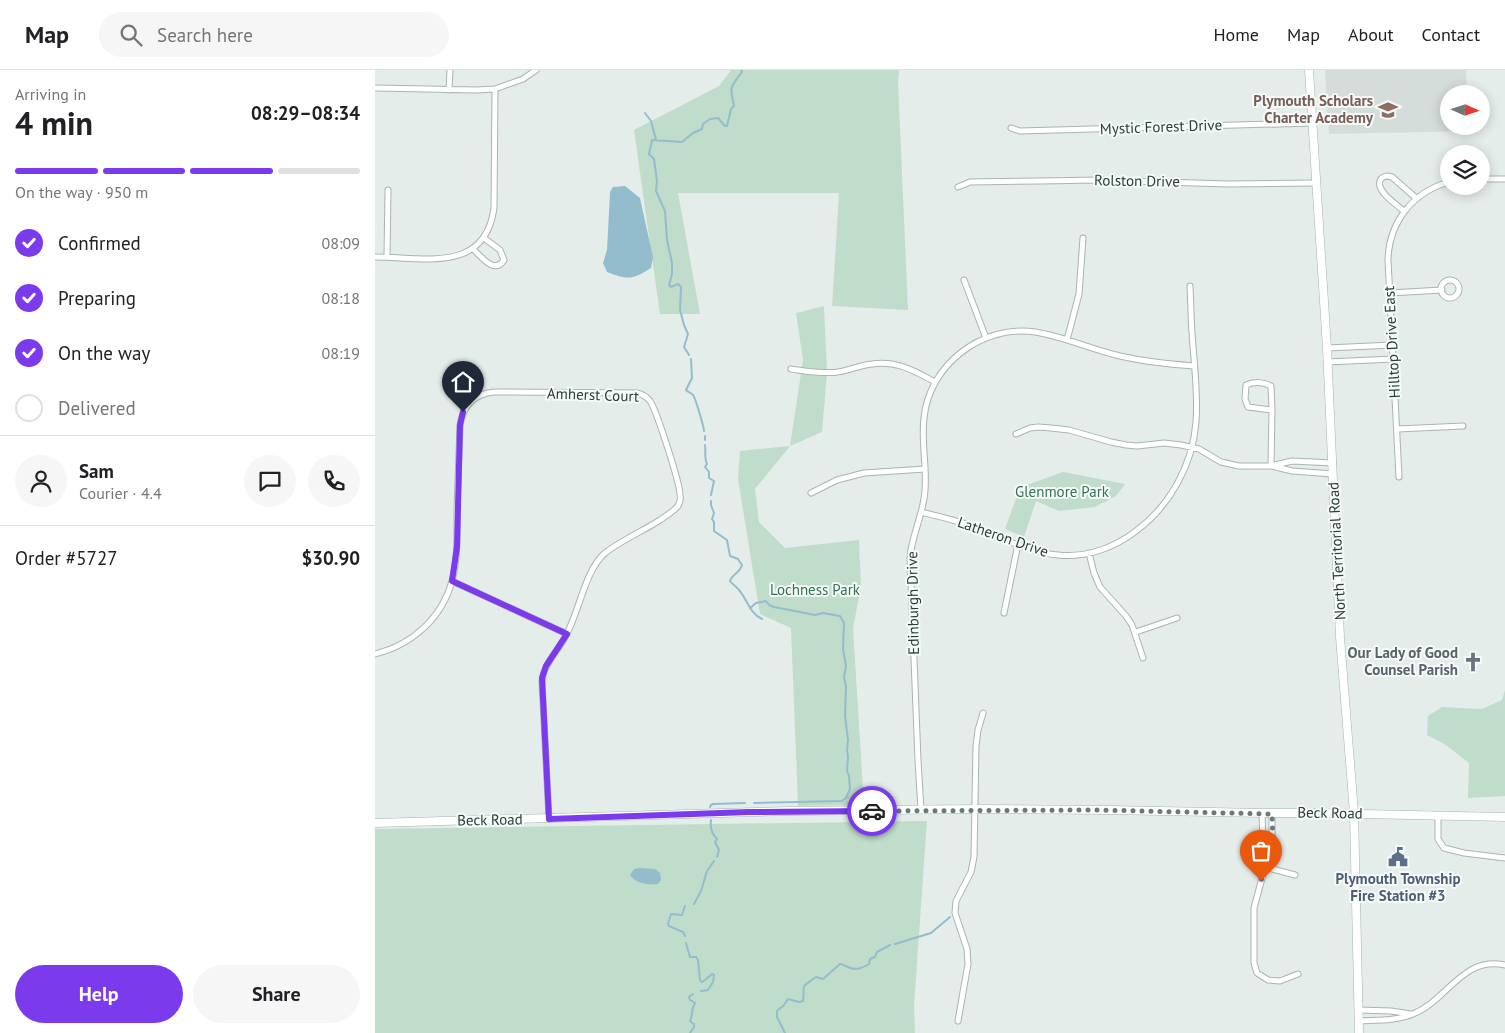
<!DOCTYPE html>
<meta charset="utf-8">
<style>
body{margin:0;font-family:"PT Sans",sans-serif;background:#f6f6f6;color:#202124;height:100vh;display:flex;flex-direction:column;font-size:19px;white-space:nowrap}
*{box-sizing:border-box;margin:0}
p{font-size:16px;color:#757577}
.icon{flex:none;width:28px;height:28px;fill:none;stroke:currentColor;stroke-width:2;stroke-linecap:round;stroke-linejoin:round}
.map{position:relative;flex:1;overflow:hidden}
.drawer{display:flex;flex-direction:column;background:#fff;width:375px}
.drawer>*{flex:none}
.needle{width:32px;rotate:93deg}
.fabs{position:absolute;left:1065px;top:15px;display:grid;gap:10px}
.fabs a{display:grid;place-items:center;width:50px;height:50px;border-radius:50%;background:#fff;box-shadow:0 2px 12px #0003;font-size:25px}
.pin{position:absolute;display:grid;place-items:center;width:42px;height:42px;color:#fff;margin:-51px -21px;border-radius:50% 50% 50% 0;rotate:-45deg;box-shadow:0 0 5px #0007}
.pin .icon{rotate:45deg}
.courier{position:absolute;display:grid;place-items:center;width:50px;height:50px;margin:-25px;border:4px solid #7c3aed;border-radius:50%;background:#fff;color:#222;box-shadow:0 1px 6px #0007}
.summary em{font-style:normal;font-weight:800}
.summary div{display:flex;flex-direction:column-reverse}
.summary{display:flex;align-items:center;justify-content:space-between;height:85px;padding:0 15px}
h1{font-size:32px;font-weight:800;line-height:38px}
.bar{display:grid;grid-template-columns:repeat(4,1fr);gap:8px 5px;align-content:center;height:60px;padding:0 15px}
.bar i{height:6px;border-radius:4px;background:#e0e0e0}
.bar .on{background:#7c3aed}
.bar p{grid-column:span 4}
.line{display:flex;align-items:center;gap:12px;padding:0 15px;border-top:1px solid #e0e0e0}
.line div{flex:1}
.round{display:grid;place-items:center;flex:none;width:52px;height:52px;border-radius:26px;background:#f6f6f6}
ol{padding:0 15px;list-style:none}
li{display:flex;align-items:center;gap:15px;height:55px}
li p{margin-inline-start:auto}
li .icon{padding:5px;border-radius:50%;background:#7c3aed;color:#fff;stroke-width:4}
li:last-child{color:#757577}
li i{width:28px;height:28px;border:2px solid #e0e0e0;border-radius:50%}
.primary-button{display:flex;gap:10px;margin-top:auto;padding:10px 15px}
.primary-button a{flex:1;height:58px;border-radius:30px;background:#7c3aed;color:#fff;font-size:20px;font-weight:800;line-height:58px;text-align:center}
.primary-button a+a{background:#f6f6f6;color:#202124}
header{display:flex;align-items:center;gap:30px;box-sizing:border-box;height:70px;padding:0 25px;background:#fff;border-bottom:1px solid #e0e0e0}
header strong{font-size:24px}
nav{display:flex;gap:28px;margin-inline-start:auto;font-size:18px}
.search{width:350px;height:45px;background:#f6f6f6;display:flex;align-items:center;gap:12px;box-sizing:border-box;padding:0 18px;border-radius:28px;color:#757577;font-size:19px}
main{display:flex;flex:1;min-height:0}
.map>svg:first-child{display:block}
</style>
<header>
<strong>Map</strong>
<div class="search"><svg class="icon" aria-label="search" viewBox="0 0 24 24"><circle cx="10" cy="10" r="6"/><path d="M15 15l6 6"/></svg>Search here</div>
<nav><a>Home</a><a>Map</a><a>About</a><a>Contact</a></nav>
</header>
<main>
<section class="drawer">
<div class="summary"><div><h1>4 min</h1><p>Arriving in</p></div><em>08:29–08:34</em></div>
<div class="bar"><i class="on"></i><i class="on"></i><i class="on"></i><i></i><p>On the way · 950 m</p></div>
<ol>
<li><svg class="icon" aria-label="check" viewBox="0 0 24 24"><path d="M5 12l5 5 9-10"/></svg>Confirmed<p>08:09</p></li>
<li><svg class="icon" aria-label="check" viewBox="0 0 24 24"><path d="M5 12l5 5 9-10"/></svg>Preparing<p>08:18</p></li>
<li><svg class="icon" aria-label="check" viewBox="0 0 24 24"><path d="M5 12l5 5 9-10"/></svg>On the way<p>08:19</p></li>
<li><i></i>Delivered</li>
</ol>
<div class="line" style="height:90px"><a class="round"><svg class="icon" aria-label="person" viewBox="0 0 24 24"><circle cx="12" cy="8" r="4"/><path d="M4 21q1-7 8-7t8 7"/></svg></a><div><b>Sam</b><p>Courier · 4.4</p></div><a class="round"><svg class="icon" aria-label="chat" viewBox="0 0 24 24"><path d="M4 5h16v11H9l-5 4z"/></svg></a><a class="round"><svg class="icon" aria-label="phone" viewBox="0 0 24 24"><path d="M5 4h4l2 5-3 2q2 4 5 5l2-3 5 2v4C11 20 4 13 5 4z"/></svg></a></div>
<div class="line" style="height:65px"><div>Order #5727</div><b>$30.90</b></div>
<div class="primary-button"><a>Help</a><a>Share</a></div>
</section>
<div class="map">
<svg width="1130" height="963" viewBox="0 0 1130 963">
<rect width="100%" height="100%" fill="#e5edeb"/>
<!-- built -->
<path fill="#d4ddda" d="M950 0H1091L1092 24H1074V56H1093V61L954 64Z"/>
<!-- green -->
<path fill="#c0dccb" d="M356 0H524L523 12 533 240 457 236 464 123H303L325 244H285L259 60 344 16Z
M449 236 452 302 447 362 415 376 380 419 384 452 410 478 484 470 486 517 478 558 489 735 423 736 416 558 385 544 363 409 365 381 415 376 428 290 421 243Z
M688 402 750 414 741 426 720 437 684 441 661 431 649 467 630 459 643 423 646 417Z
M1130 620V726L1093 728 1094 693 1071 675 1052 665 1053 646 1067 637 1107 639 1127 630Z
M552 751 539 935 540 963H0V759Z"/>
<!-- water -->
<path fill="#93bdcd" d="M250 116 265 128 278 187 276 198C257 210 253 210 232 202L228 193 232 180 235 122 238 117Z
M265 798 280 799 285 803 286 810 283 814C273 815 261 814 255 805L259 799Z"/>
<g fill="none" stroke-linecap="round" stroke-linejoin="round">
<!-- stream -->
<path stroke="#93bdcd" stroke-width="2" d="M270 43 276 51 281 70
M314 285 309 277 313 264 309 255 305 240 306 217 303 214 296 217 294 215 297 204V193L292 170 290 141 281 121 282 111 279 89 274 84 277 70 307 72 318 63 327 59 328 54 335 49 343 48 350 56H352L356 39 359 36C355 17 354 19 367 2L366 0
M316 289 317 308 311 320C313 322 316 323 318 325 320 327 329 357 329 361
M330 366V370
M330 375C331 381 329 389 332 394L330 397 334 402V408L339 411 336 425
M336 431V435L339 443 337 449 339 452V461L352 470 355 486 363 489 367 495C365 503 357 504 355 511 358 515 361 516 364 520 372 529 375 544 387 549
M375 538 381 533 391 531 394 535 399 537 440 545 448 543 465 546 469 553 468 579 471 596 469 607 471 617 470 646 473 670 472 680 473 687 472 701 474 706 475 719 471 728 467 731 379 733
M335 737 336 735 338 734 370 733
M336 750C335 757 337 764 342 769L340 772 344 780 342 787
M319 834 326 821 332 801 339 791
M310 836 307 845 296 844 293 854 294 856 308 862 310 866
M311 873 315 887H321L323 890 325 910 327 912 330 910 337 904 339 905 338 912 333 920 326 921
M520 874 556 863 575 847
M315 963 319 957V954L315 951C318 945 316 939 320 933L315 930 314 927 318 924
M410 963 402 947V941L409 935 413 929 424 932 428 931C430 913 424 919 441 907L448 909 465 894C468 894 470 896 473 897 481 901 487 898 494 894L495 889 500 887 502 882 515 875"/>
<defs>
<path id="street" d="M0 18 101 20 120 19 148 9 161 0
M74 20 75 0
M636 58 645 61 937 53
M1106 109H1130
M583 117 595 112 666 111 722 110 854 114 941 113
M1029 141C1022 135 998 119 1006 109 1009 105 1013 106 1017 107L1041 128
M98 179C107 187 119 205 129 190L125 180 109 168
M0 187C49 187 110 204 119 138L120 19
M12 187 13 120
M589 210 611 268
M1066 219a9 9 0 1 1 18 0a9 9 0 1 1-18 0Z
M1015 223 1067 220
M692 270 704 224 708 168
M952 278 1018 275
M952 292 1019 289
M416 299C431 301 447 304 463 302 475 300 486 295 497 294 521 290 540 301 560 312
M1022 359 1088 356
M641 364 655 358 663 357 676 358 694 360 736 372 751 375 762 376 789 373 806 375 824 379 846 392 864 396H896L917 391 958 393
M896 396 897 340 896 316C888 312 880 311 871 315L870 329 873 337 897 340
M897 396 917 401 958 404
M1024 407 1013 190C1014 152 1038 122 1074 112
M436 423 462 410 489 403 550 399
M546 442C562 446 579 450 594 455 620 465 656 483 683 485 711 488 739 478 761 461 795 436 818 394 821 352 823 327 820 301 818 276 816 256 816 236 815 216
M714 483 719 503 725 517 751 546 757 555 768 588
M77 511 192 564
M629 543 643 474
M761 562 802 548
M0 584C37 575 67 548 77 511 83 488 82 463 82 439 83 411 84 383 85 355 88 335 99 324 119 322L262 323C267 324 271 326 275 331 281 339 305 413 305 425 306 428 305 432 303 436 299 441 291 446 285 450 268 461 245 471 230 483 209 501 204 545 189 569 181 583 168 595 167 612L174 749
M546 740 543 690 535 487C537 464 549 443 550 420 552 396 546 372 549 348 554 295 607 254 660 262 686 266 711 277 737 284 763 291 792 294 819 296
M887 743 888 774 892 780
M897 743V772L892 780 890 797 879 838V893L882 903 893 910 905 911 923 904
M1063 745V769L1069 778 1089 783 1130 788
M890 797 920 805
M984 940 1016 941 1036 944
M583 951 593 894 592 879 580 843 581 831 596 802 599 787 601 676 603 660 608 643
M984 951C1002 950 1021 951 1038 944 1073 930 1087 886 1130 895"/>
<path id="secondary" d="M934 0 952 278 965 567 979 743 984 963
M0 753 413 741 600 739 734 740 887 743H940L1130 747"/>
</defs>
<!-- street casing -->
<use href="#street" stroke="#a8b5b2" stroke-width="7"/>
<!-- secondary casing -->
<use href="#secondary" stroke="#a2b5b0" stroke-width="9"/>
<!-- street -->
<use href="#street" stroke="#fff" stroke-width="5"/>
<!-- secondary -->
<use href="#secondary" stroke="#fff" stroke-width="8"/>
</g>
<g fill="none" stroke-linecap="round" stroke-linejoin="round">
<!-- done -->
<path stroke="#697b78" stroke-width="5" stroke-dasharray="0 9" d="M497 741 722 740 897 744 898 772 892 780 890 797 886 811"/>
<!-- route -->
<path stroke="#7c3aed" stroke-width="6" d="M88 342 85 355 82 477 77 511 192 564 171 596 167 608 174 749 374 742 497 741"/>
</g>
<!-- icons -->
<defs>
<symbol id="school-bare" viewBox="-9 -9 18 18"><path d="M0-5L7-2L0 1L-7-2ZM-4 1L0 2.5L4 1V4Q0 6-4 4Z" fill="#8d6e63" stroke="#f6faf8" stroke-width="2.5" paint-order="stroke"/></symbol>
<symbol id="church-bare" viewBox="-9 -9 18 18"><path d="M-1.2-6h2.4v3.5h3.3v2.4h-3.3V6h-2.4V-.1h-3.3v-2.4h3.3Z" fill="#6b7280" stroke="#f6faf8" stroke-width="2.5" paint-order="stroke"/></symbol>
<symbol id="civic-bare" viewBox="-9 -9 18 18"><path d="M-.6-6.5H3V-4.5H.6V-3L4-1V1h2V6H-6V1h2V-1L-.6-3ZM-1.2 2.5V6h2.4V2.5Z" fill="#5c6f8a" stroke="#f6faf8" stroke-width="2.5" paint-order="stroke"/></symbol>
</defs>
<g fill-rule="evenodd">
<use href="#school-bare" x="999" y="26" width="28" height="28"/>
<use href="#church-bare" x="1084" y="578" width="28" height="28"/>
<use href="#civic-bare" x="1009" y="773" width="28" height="28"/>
</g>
<g text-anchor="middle" stroke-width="4" stroke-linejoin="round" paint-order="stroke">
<!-- education labels -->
<g font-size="15" font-weight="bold" fill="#785e54" stroke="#f6faf8" text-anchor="end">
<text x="998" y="36">Plymouth Scholars<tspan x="998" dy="17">Charter Academy</tspan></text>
</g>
<!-- street labels -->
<g font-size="15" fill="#263e3a" stroke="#f6faf8">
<text transform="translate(786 57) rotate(-2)" y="5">Mystic Forest Drive</text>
<text transform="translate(762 111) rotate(1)" y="5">Rolston Drive</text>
<text transform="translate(1017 272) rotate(-93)" y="5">Hilltop Drive East</text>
<text transform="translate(218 325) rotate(2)" y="5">Amherst Court</text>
<text transform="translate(628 467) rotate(19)" y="5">Latheron Drive</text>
<text transform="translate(962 481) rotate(-93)" y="5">North Territorial Road</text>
<text transform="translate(538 533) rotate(-91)" y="5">Edinburgh Drive</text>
<text transform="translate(955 743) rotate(1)" y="5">Beck Road</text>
<text transform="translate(115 750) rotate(-1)" y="5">Beck Road</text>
</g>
<!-- park labels -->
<g font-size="15" fill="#337152" stroke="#f6faf8">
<text x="687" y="427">Glenmore Park</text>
<text x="440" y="525">Lochness Park</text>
</g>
<!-- worship labels -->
<g font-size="15" font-weight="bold" fill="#5b616d" stroke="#f6faf8" text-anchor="end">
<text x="1083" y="588">Our Lady of Good<tspan x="1083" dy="17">Counsel Parish</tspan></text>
</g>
<!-- service labels -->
<g font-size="15" font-weight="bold" fill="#4e5e75" stroke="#f6faf8">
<text x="1023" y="814">Plymouth Township<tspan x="1023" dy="17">Fire Station #3</tspan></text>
</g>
</g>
</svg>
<div class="fabs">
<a><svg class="needle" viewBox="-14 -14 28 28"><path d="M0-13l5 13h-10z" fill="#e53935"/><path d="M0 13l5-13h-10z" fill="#757577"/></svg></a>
<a><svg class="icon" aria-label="layers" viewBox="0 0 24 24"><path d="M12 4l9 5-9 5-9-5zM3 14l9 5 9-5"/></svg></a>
</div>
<div class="pin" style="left:886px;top:811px;background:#ea580c"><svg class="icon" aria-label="bag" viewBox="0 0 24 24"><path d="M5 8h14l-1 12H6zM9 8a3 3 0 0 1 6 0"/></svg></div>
<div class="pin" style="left:88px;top:342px;background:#1f2937"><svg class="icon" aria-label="home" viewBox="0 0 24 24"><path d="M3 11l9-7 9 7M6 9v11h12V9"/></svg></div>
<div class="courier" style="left:497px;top:741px"><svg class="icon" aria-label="car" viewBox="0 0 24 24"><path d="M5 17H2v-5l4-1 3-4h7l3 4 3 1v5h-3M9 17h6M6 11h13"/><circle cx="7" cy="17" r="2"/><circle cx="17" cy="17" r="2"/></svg></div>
</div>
</main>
